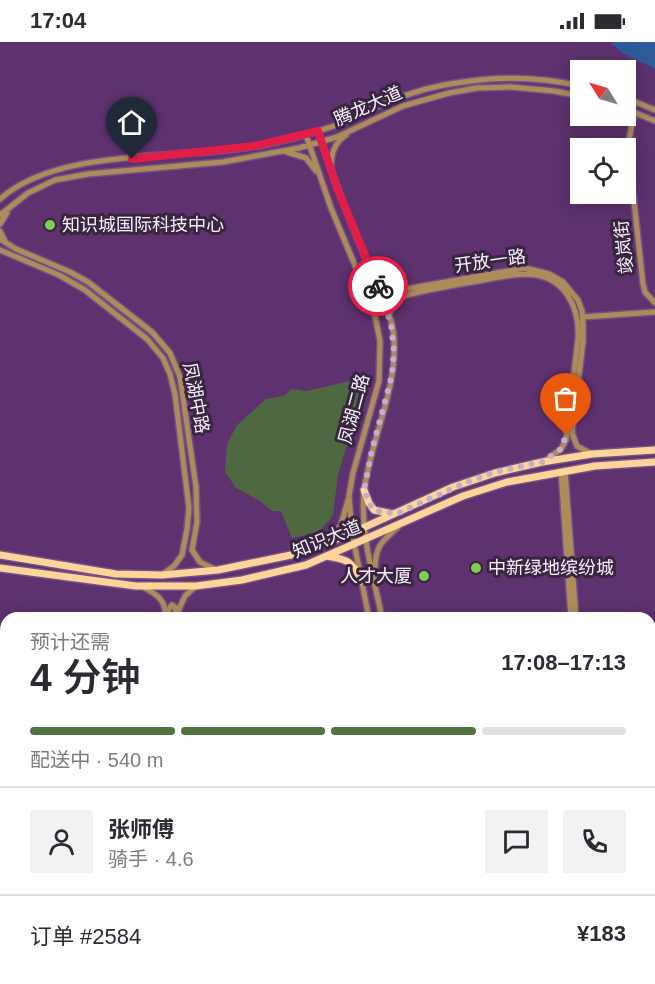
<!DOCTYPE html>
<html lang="zh">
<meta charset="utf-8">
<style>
body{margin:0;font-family:Arial,"Noto Sans SC",sans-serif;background:#f2f2f3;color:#2b2b33;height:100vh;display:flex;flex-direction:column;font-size:22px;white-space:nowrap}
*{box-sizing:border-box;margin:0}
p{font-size:20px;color:#7c7c81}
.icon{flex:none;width:33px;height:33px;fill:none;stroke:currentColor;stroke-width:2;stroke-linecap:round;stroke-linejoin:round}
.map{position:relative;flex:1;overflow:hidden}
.panel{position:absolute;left:0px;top:570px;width:656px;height:372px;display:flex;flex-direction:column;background:#fff;border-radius:18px 18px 0 0;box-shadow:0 3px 15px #0003}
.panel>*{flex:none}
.needle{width:39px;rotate:307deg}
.tools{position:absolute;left:570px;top:18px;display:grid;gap:12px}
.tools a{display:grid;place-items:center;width:66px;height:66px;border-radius:0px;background:#fff;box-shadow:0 3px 15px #0003;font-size:30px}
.pin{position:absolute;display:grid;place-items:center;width:51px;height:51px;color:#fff;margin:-62px -26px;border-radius:50% 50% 50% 0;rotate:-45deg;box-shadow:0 0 6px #0007}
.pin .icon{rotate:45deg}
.courier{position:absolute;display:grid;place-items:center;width:60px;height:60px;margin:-30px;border:4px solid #e11d48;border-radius:50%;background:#fff;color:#222;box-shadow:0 2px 8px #0007}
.overview em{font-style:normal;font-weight:600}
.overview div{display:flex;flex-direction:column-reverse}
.overview{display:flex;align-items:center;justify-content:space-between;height:102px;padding:0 30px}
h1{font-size:39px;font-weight:600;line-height:45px}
.bar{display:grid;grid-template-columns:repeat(4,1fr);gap:9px 6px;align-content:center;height:72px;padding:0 30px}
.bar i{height:8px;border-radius:4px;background:#e1e1e2}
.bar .active{background:#517541}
.bar p{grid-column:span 4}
.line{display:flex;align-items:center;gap:15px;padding:0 30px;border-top:2px solid #e1e1e2}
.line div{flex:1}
.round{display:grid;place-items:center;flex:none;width:63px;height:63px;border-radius:0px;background:#f2f2f3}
.status{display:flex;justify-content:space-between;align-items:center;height:42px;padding:0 30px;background:#fff;direction:ltr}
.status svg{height:16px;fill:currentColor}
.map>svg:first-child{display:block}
</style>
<div class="status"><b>17:04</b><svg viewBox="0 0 49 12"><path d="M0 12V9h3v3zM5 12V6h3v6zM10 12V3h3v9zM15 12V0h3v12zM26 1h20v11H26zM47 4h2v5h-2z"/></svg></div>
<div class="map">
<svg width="655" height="942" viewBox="0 0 655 942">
<rect width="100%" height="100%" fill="#5d326e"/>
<!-- green -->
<path fill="#4e6941" d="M362 336 350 392 338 433 333 472 329 479 318 490 292 496 281 469H272L260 459 236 446 225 430 227 402 237 383 266 357 283 354 292 347 307 349Z
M93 936H339L340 942H89Z"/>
<!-- water -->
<path fill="#2c5c99" d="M611 0H655V27C640 18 621 14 611 0Z
M143 936H296V942H140L143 939Z"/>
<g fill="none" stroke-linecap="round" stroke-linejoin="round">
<!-- river -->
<path stroke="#2c5c99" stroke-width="8" d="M650 678 655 679"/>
<defs>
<path id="minor" d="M626 56 655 68
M626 67 655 79
M634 71 628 104 643 242 645 250 655 261
M318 89C332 132 348 175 366 217 376 243 393 270 394 298 397 350 370 399 364 450 360 492 374 535 382 576
M306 93 331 166 374 269 380 299 379 339 353 431 349 454 352 491 369 576
M284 109 306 116 316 129
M331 126C331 112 334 101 346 93
M0 157C61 103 190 119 268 102 294 97 319 89 343 81 358 75 373 66 388 60 412 50 437 43 463 40 502 34 542 35 580 44
M0 173 28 151 55 138 88 132 223 120 299 106 337 95 403 64 449 51 477 46 511 45 554 49 580 54
M0 182 7 171
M0 189 5 199
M0 197 16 207 70 230 88 240 152 290 170 311 180 335 196 445 197 480 192 508 200 520 216 528
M0 208 59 233 85 248 147 297 163 316 170 332 175 352 189 466 187 487 182 513 174 524 163 532
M377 240 388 247 401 248 525 226 549 232 563 240 578 258 582 269 583 282V300L572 391 577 404 590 411
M389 274 393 262 403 254C425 248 449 244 472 240 490 237 509 232 527 232 564 233 580 264 578 297L566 398 561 407 546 418
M583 275 655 270
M565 428 576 576
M561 429 571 576
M327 500 341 483 348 458
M375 526C376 502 382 500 398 485
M143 545C157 552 167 559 165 576
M166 571 172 563 175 565 176 571
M175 576 185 554 196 544
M650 857 655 858
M650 867 655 869
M351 936 352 942
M365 936V942
M78 942 82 936"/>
<path id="major" d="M364 448 369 461 374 468 393 472
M0 513 116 532 162 533 218 528 291 513 343 495 453 445 495 431 542 420 592 412 655 408
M326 514C347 517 353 519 361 539
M0 526 136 544H196L242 538 306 523 463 454 507 440 595 424 655 420"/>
</defs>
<!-- minor casing -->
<use href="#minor" stroke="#765085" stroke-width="8"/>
<!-- major casing -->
<use href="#major" stroke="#765085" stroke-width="10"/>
<!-- minor -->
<use href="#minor" stroke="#ae8c5a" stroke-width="5"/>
<!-- major -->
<use href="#major" stroke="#fed499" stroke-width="7"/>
</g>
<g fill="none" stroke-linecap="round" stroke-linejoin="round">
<!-- done -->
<path stroke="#c3aecc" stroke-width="6" stroke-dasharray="0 10.8" d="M378 244 391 282 394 309 392 333 372 408 364 448 369 461 374 468 396 472 467 440 495 430 542 420 561 407 566 393"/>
<!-- route -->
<path stroke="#e11d48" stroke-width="8" d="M132 117 254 104 318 89 337 146 378 244"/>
</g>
<!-- markers -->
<g fill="#7fd052" stroke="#382540" stroke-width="2">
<circle cx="50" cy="183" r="6"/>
<circle cx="476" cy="526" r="6"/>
<circle cx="424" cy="534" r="6"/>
</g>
<g text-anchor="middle" stroke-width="6" stroke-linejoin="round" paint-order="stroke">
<!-- street labels -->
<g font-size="18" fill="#faf0fe" stroke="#382540">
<text transform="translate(368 64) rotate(-24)" y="6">腾龙大道</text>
<text transform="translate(624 205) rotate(-96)" y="6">竣岚街</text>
<text transform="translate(490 219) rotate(-8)" y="6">开放一路</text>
<text transform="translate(196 356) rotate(79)" y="6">凤湖中路</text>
<text transform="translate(354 367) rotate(-75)" y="6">凤湖二路</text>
<text transform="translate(327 497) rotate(-22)" y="6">知识大道</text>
</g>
<!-- poi labels -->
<g font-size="18" fill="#faf0fe" stroke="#382540" text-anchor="start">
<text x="62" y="189">知识城国际科技中心</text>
<text x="488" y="532">中新绿地缤纷城</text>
<text x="412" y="540" text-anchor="end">人才大厦</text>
</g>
</g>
</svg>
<div class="tools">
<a><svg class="needle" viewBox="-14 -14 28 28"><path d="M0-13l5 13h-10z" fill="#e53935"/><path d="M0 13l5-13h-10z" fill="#7c7c81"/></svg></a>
<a><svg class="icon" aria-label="locate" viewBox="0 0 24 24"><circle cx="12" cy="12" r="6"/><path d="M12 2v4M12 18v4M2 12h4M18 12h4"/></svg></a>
</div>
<div class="pin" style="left:566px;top:393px;background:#ea580c"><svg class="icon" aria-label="bag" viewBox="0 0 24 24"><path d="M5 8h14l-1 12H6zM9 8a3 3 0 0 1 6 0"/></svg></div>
<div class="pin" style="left:132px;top:117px;background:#1f2937"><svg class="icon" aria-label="home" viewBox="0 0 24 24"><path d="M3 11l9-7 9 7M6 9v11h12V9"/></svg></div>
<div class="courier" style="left:378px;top:244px"><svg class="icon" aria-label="bike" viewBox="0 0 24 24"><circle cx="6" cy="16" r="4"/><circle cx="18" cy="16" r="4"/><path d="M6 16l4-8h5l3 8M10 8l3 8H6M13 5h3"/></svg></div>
<section class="panel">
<div class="overview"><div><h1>4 分钟</h1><p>预计还需</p></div><em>17:08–17:13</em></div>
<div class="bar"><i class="active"></i><i class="active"></i><i class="active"></i><i></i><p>配送中 · 540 m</p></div>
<div class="line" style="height:108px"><a class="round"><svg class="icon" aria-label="person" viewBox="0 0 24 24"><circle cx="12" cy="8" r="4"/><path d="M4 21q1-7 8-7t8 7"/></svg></a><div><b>张师傅</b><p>骑手 · 4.6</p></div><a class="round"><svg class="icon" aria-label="chat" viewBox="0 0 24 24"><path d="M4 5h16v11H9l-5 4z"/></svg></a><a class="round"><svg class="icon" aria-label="phone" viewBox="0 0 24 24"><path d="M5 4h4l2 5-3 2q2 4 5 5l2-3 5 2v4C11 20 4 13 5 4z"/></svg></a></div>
<div class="line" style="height:78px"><div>订单 #2584</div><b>¥183</b></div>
</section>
</div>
